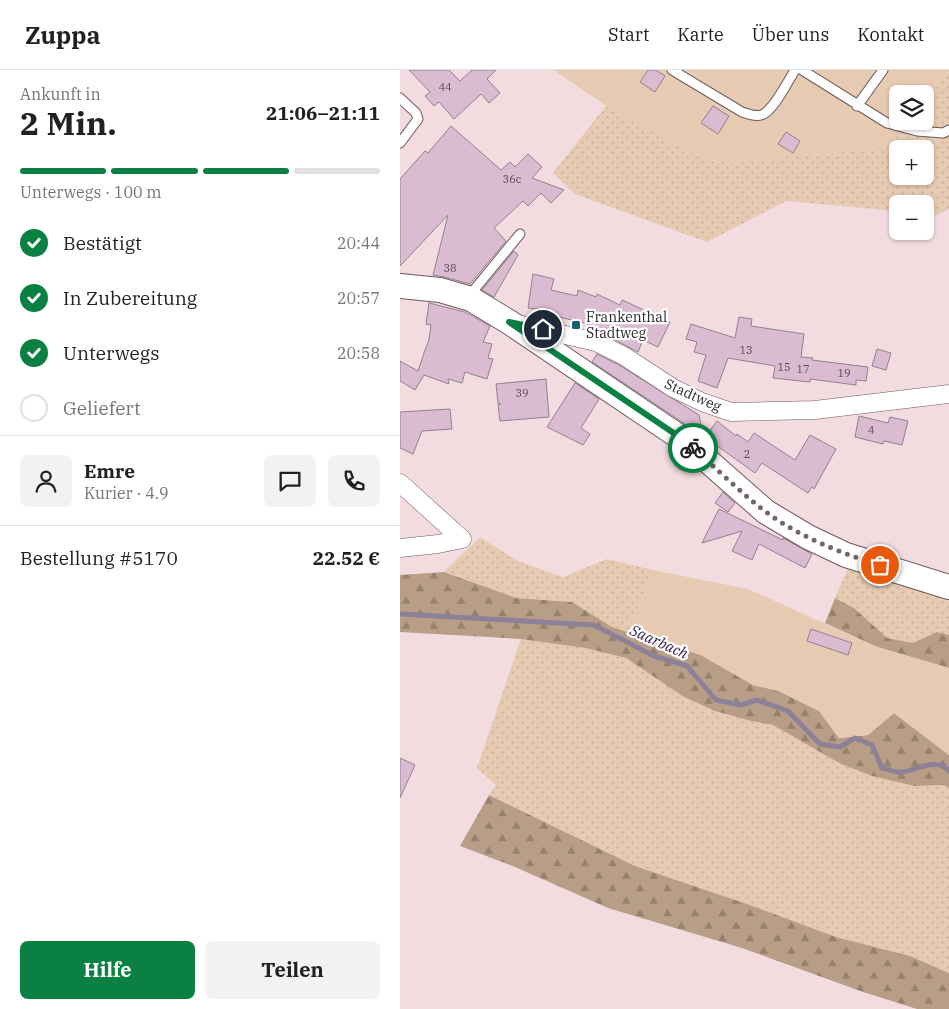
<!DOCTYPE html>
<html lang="de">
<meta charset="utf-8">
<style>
body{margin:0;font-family:"IBM Plex Serif",serif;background:#f2f2f2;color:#202124;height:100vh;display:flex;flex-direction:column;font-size:19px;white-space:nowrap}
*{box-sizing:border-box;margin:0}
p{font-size:16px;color:#757577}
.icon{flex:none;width:28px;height:28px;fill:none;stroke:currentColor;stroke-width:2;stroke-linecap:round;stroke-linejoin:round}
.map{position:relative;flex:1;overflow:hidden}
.sheet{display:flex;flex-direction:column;background:#fff;width:400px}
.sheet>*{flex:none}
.buttons{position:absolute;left:489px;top:15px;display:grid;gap:10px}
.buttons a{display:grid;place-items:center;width:45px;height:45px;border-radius:8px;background:#fff;box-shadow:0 1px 4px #0004;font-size:25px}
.pin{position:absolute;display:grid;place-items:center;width:42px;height:42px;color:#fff;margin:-21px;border:2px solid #fff;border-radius:50%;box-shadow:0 1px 5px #0007}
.courier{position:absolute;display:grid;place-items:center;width:50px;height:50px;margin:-25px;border:4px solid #0b8043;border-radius:50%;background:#fff;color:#222;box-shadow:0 1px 6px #0007}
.summary em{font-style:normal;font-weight:700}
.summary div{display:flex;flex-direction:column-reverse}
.summary{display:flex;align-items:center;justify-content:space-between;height:85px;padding:0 20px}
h1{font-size:32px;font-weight:700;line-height:38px}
.bar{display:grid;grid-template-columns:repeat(4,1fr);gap:8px 5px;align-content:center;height:60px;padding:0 20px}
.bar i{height:6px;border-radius:4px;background:#e0e0e0}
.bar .on{background:#0b8043}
.bar p{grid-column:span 4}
.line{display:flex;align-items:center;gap:12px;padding:0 20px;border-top:1px solid #e0e0e0}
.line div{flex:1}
.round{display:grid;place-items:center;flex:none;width:52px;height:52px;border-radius:8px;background:#f2f2f2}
ol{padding:0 20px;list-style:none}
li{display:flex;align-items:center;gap:15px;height:55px}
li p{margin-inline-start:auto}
li .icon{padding:5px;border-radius:50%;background:#0b8043;color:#fff;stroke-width:4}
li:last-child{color:#757577}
li i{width:28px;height:28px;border:2px solid #e0e0e0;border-radius:50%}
.button{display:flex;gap:10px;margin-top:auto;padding:10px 20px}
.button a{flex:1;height:58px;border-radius:8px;background:#0b8043;color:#fff;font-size:20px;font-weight:700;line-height:58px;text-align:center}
.button a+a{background:#f2f2f2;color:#202124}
header{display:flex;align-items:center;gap:30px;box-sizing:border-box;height:70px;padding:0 25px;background:#fff;border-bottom:1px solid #e0e0e0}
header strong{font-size:24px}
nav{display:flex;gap:28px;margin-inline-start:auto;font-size:18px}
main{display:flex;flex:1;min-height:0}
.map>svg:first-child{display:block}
</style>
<header>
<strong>Zuppa</strong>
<nav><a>Start</a><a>Karte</a><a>Über uns</a><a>Kontakt</a></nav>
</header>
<main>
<section class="sheet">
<div class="summary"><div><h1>2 Min.</h1><p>Ankunft in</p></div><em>21:06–21:11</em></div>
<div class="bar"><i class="on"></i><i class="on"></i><i class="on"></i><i></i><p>Unterwegs · 100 m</p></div>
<ol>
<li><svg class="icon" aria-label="check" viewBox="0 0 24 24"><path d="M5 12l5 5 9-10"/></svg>Bestätigt<p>20:44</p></li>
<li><svg class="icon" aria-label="check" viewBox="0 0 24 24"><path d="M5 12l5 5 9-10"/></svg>In Zubereitung<p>20:57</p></li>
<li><svg class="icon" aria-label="check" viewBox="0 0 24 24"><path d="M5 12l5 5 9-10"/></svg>Unterwegs<p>20:58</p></li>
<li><i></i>Geliefert</li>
</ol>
<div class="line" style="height:90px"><a class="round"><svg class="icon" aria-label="person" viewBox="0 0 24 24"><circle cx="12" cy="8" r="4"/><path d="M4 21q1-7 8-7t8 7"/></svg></a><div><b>Emre</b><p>Kurier · 4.9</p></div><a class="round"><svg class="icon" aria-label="chat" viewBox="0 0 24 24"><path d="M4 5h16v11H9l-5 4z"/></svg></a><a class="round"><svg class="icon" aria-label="phone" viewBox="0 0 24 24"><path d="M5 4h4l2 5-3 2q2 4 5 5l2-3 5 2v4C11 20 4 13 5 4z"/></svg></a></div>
<div class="line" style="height:65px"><div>Bestellung #5170</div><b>22.52 €</b></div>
<div class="button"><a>Hilfe</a><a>Teilen</a></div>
</section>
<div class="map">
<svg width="549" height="939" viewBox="0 0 549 939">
<defs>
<pattern id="grass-dots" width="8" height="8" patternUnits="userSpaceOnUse" patternTransform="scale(1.25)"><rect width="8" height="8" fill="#e6cbb2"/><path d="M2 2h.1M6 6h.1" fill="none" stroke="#c6ae99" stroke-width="1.8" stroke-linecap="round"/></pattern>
<pattern id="forest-firs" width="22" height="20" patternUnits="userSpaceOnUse" patternTransform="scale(1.25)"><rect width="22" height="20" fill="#b89e86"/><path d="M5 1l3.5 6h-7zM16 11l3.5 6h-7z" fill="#96816e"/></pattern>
</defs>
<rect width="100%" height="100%" fill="#f3dce0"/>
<!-- grass -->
<path fill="url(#grass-dots)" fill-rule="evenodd" d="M549 2V139L537 145 525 144V134H498L497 141 386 131 307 172 175 124 153 103 206 36 305 89 330 93 489 77 497 50 498 51H525V24ZM498 79H525V106H498Z
M80 467 118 491 163 507 207 489 253 500 229 562 212 557 172 532 116 528 44 502Z
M449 496 549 527V565L537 562 513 573 486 568 454 538 435 528Z
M121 569 185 578 226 588 284 627 315 641 351 651 373 655 441 694 472 706 514 716 543 715 549 717V903L510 886 436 867 347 834 235 796 89 725 96 715 77 698Z"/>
<!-- forest -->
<path fill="url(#forest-firs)" d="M44 502 116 528 172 532 212 557 301 585 353 615 379 621 419 641 439 668 468 665 494 643 549 685V717L543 715 514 716 472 706 441 694 373 655 351 651 315 641 284 627 226 588 185 578 121 569 0 562V505Z
M435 528 454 538 487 568 513 573 537 562 549 565V598L477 577 425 553Z
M89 725 235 796 347 834 436 867 510 886 549 903V939H517L463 922 342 878 208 838 115 797 60 776Z"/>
<!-- garden -->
<path fill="#e6cbb2" d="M154 0H549V2L525 24H498L497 50 490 77 330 93 306 89 280 77 206 36Z
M253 500 348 519 477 577 549 598V685L494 643 468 665 439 668 419 641 379 621 353 615 301 585 229 562Z"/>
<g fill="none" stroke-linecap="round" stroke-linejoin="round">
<!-- stream -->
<path stroke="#8d8197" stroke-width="5" d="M0 544 194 555 254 586 287 596 316 630 341 635 357 630 388 641 420 674 440 677 455 668 472 675 482 698C488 699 496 703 502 702 517 700 536 687 549 701"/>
</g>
<!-- building -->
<path fill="#dabbd2" stroke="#91818d" d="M9 0H49L60 11 72 0H96L87 9 100 23 89 33 81 24 54 49 39 32 34 36 25 26 30 22Z
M248 0H256L265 6 255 22 240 12Z
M313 36 329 46 318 64 301 53Z
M51 56 101 100 110 92 115 97 128 84 142 97 132 108 164 120 151 133 141 123 128 136 123 131 94 158 106 171 70 214 44 207 33 205 48 145 0 196V109L25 81 28 83Z
M386 62 400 71 393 83 378 74Z
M114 181 118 185 94 227 82 220Z
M133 204 154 209 151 220 177 226 178 220 196 227 197 224 220 235 222 230 270 252 258 277 243 270 238 282 208 266 209 264 185 253 150 245 151 241 128 238Z
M29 233 65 242 90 256 83 272 92 274 88 288 93 289 87 309 65 302 62 313 48 309 49 314 24 305 15 320 0 311V291L18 301 25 280 29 270 31 255 26 254Z
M339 247 352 249 351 256 404 264 401 287 413 288 412 290 468 297 466 311 456 310V315L410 309V312L373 308 375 296 328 288 317 318 298 311 306 285 294 282 297 272 286 269 291 254 335 268Z
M477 279 491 283 486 300 472 296Z
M197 284 219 295 299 345 303 366 192 292Z
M146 309 149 347 100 351 98 334H101L98 333 96 314Z
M175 313 199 329 181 358 190 364 183 375 147 357Z
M50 339 52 359 22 361 13 384 0 378V342Z
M459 346 488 353 490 347 508 351 502 375 484 371 483 374 455 367Z
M317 351 336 366 337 364 348 372 354 363 395 390 410 365 436 379 414 419 412 417 408 423 362 393 355 403 305 367Z
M323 422 335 433 328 442 315 433Z
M319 439 383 470V468L412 484 405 498 359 474 352 490 332 481 342 461 302 473Z
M411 559 452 573 448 585 407 571Z
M0 688 15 695 0 728Z"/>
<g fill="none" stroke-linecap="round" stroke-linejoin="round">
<defs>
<path id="lane" d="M272 0 342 42C348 44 355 47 361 45 373 42 388 11 395 0
M402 0 487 53 517 61 543 63 549 60
M0 28 16 43 18 49 0 73
M457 36 483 0
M69 226 120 164"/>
<path id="street" d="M117 254 196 272 224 286 273 318 302 332 331 342 415 340 549 324
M0 413 62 469
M0 478 38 474 62 469"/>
<path id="secondary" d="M0 216 40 220 71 229 109 252 284 370 366 442 408 467 446 485 549 517"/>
</defs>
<!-- lane casing -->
<use href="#lane" stroke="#6c585b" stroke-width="11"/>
<!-- street casing -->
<use href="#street" stroke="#6c585b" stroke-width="19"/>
<!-- secondary casing -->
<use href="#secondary" stroke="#6c585b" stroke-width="26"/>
<!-- lane -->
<use href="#lane" stroke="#fff" stroke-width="9"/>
<!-- street -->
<use href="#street" stroke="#fff" stroke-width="18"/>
<!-- secondary -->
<use href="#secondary" stroke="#fff" stroke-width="24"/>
</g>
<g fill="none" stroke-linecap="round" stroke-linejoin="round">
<!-- done -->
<path stroke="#746668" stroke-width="5" stroke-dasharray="0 9" d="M293 378C317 399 341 423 366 442 400 467 440 483 480 495"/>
<!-- route -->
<path stroke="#0b8043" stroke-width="6" d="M143 259 109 252 284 370 293 378"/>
</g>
<!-- markers -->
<rect fill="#17606f" stroke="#fff" stroke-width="2" x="171" y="250" width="10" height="10" rx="2.5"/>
<g text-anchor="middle" stroke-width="4.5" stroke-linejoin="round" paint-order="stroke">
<!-- number labels -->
<g font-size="11" fill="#5a4b52">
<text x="45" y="21">44</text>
<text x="112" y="113">36c</text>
<text x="50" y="202">38</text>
<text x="346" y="284">13</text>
<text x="384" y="301">15</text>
<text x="403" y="303">17</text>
<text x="444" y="307">19</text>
<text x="122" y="327">39</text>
<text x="471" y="364">4</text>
<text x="347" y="388">2</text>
</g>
<!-- poi labels -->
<g font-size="14" fill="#2f2628" stroke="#fff" text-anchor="start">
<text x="186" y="252">Frankenthal<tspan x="186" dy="16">Stadtweg</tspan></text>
</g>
<!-- street labels -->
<g font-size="14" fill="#2f2628" stroke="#fff">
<text transform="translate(293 325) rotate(24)" y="5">Stadtweg</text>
</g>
<!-- water labels -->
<g font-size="15" font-style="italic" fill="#331e48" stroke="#fff">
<text transform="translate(259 572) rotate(24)" y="5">Saarbach</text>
</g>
</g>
</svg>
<div class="buttons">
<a><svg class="icon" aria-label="layers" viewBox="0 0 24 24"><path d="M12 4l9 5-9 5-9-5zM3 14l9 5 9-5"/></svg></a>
<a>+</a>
<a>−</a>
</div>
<div class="pin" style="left:480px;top:495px;background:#ea580c"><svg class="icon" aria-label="bag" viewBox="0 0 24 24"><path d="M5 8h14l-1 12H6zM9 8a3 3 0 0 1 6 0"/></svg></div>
<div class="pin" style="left:143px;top:259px;background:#1f2937"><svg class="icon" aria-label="home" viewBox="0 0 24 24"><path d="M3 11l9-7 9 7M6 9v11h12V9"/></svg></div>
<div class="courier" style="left:293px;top:378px"><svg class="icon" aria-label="bike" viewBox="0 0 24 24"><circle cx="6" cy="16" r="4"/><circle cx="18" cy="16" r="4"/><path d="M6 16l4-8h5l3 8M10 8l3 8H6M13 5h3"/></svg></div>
</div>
</main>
